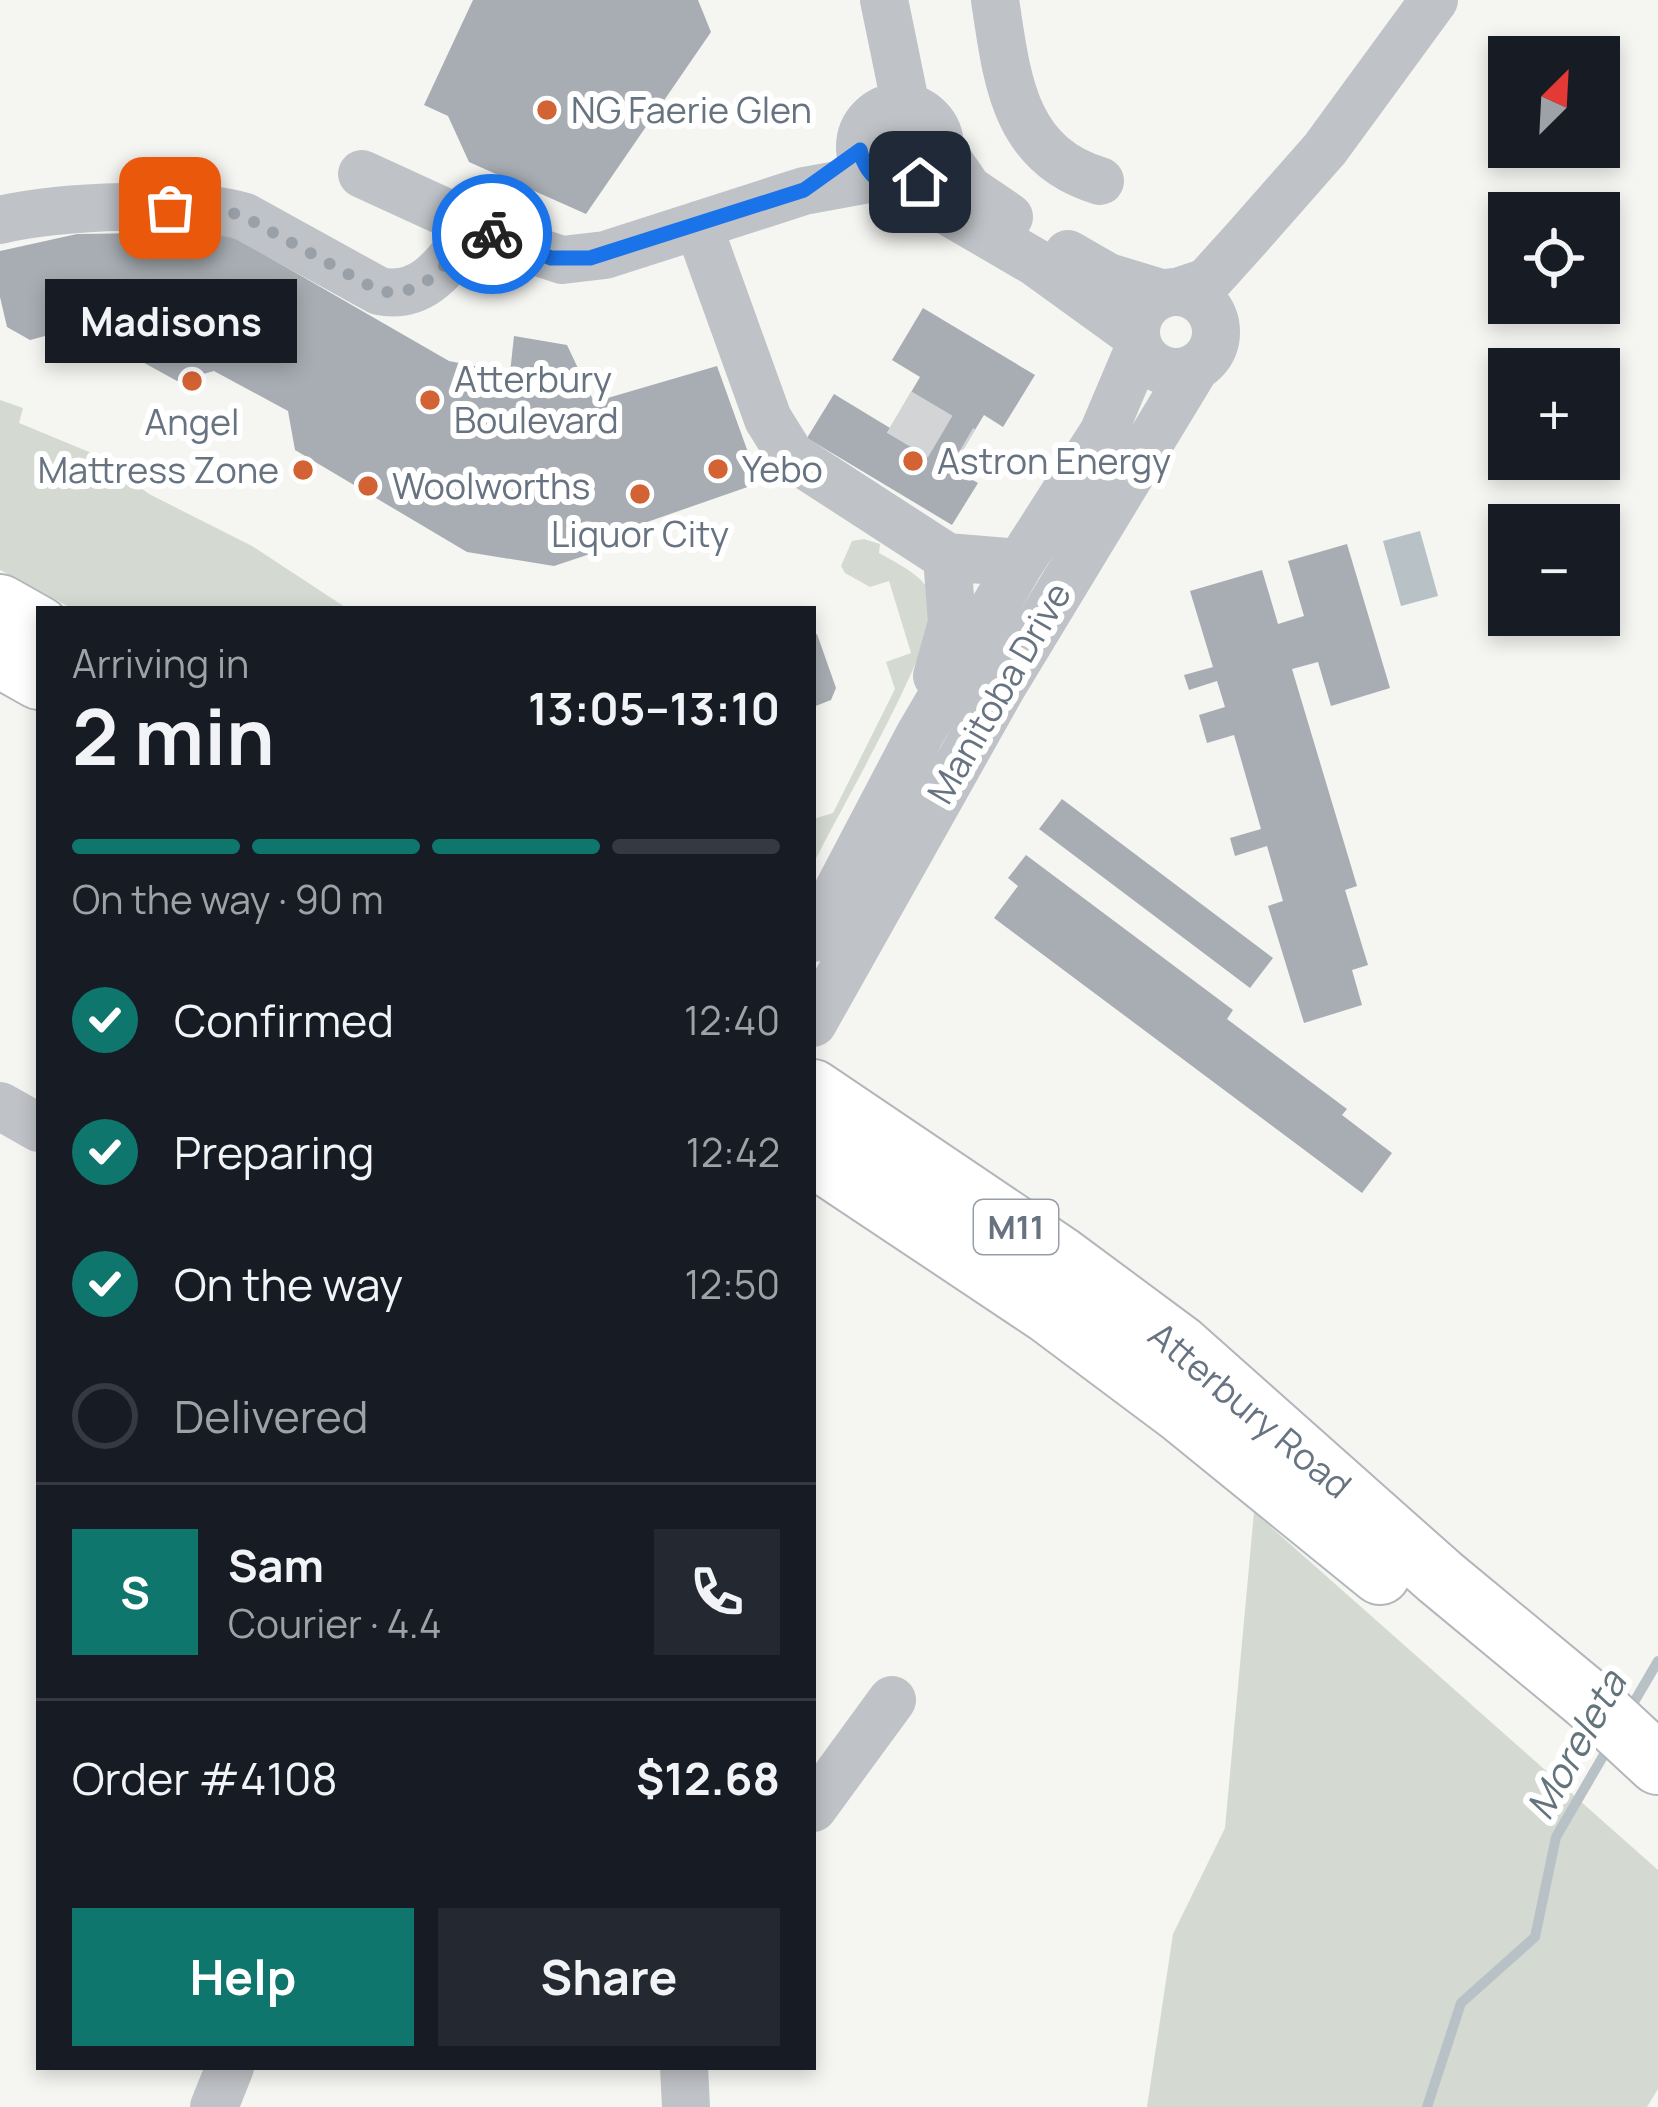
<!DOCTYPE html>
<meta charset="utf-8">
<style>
body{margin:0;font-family:Manrope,sans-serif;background:#242831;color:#f1f3f6;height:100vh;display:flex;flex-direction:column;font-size:45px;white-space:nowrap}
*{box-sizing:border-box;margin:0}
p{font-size:39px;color:#9ea1a6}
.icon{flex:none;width:66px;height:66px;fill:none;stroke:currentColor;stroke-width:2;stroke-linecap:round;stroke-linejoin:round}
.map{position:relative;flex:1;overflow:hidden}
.drawer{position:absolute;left:36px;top:606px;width:780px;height:1464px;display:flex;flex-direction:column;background:#171b24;border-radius:0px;box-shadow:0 6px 18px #0003}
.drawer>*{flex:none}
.needle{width:78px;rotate:24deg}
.controls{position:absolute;left:1488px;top:36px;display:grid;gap:24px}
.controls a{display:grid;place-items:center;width:132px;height:132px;border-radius:0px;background:#171b24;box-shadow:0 6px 18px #0003;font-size:60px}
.pin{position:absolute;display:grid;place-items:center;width:102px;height:102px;color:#fff;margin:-51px;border-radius:24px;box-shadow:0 6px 18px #0006}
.courier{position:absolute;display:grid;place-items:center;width:120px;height:120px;margin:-60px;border:9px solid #1a73e8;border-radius:50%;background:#fff;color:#222;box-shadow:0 3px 15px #0007}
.bubble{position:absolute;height:84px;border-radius:0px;background:#171b24;box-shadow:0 6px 18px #0003;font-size:39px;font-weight:700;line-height:84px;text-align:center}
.summary em{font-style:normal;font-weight:700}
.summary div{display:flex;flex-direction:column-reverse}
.summary{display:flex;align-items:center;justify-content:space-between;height:204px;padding:0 36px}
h1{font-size:78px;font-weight:700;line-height:90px}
.bar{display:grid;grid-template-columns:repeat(4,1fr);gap:18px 12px;align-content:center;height:144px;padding:0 36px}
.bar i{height:15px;border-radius:9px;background:#363941}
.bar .on{background:#0f766e}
.bar p{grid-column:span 4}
.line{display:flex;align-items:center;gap:30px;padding:0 36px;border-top:3px solid #363941}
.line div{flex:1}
.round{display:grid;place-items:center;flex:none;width:126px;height:126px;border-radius:0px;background:#242831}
ol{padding:0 36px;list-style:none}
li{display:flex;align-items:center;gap:36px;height:132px}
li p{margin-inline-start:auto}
li .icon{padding:12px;border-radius:50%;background:#0f766e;color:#fff;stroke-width:4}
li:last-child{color:#9ea1a6}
li i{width:66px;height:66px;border:6px solid #363941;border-radius:50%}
.primary-button{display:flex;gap:24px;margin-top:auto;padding:24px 36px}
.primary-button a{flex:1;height:138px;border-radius:0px;background:#0f766e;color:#fff;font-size:48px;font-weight:700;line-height:138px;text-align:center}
.primary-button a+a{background:#242831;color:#f1f3f6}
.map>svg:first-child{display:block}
</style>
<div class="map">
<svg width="1658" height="2107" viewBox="0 0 1658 2107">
<rect width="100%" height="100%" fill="#f5f5f2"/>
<!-- green -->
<path fill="#d4dad2" d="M0 400 23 408 19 423 94 454 149 494 252 546 348 609H73L0 570Z
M864 539 880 544 879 553C898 564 930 578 933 602 938 644 836 816 813 865V819L833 813 895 689 886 662 911 653 889 581 870 587 845 573 841 566 852 541Z
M1254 1512 1658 1870V2089L1647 2107H1147L1173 1934 1225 1828Z"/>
<!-- water -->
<path fill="#b8c1c6" d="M1420 531 1438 596 1401 606 1383 541Z"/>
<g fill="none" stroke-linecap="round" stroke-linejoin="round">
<!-- stream -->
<path stroke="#b8c1c6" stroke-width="10" d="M1627 1714 1658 1661
M1427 2107 1461 2003 1535 1937 1556 1837 1609 1746"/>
</g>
<!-- building -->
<path fill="#a7adb2" d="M473 0H698L711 32 586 214 469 162 448 116 424 105Z
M225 232 449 361 510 373 514 336 567 345 594 402 717 366 759 483 607 536 608 548 554 566 467 552 295 450 288 411 214 371 177 381 79 327 30 340 7 327 0 297V251L77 234Z
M923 308 1035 375 1003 427 984 415 952 468 978 483 952 525 807 438 834 394 890 428 920 377 892 360Z
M1347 544 1390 688 1331 706 1318 662 1292 669 1357 886 1345 890 1368 965 1352 970 1362 1005 1304 1023 1268 906 1283 901 1267 846 1235 856 1230 838 1261 829 1234 735 1207 743 1199 715 1225 707 1217 681 1189 690 1184 675 1213 667 1190 591 1262 570 1278 624 1304 616 1288 561Z
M817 634 836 688 831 700 813 707V635Z
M1062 799 1273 958 1250 988 1039 829Z
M1026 855 1233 1010 1227 1019 1347 1109 1342 1115 1392 1153 1362 1193 994 918 1018 886 1008 878Z"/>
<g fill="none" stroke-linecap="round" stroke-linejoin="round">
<!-- minor-tunnel -->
<path stroke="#d2d4d6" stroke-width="48" stroke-dasharray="48 24" stroke-linecap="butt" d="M899 412 963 450"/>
<defs>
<path id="major" d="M0 605 39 627
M0 657 39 679
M813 1090 1059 1256 1179 1345 1440 1577 1591 1702 1658 1764
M813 1156 1047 1312 1182 1413 1380 1574"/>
</defs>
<!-- major casing -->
<use href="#major" stroke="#b3b6ba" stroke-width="64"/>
<!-- minor -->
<path stroke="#bfc2c6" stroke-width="48" d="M884 0 906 107
M995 0C1007 78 1013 155 1100 181
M860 147a40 40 0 1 1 80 0a40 40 0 1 1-80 0Z
M941 150 968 189 1009 217
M362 174 517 245 562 260 605 255 804 191 875 178
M906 187 1035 262 1136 335
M0 220C56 206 191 200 245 217L379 291C427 301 449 259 476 227
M698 225 768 419 791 456 947 557 1020 563
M1068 254 1108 277 1164 294
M1136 332a40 40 0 1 1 80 0a40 40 0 1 1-80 0Z
M1177 292 1207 282 1244 241 1325 149 1434 0
M937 676 952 623 947 557
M813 938 920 734 1020 563 1103 433 1139 348
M813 1023 1003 685 1195 368
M0 1106 39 1128
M813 1808 892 1700
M684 2067 686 2107
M214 2107 230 2067"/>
<!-- major -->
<use href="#major" stroke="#fff" stroke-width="60"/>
</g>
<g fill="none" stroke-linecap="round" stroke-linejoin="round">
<!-- done -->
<path stroke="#99a0a8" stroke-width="12" stroke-dasharray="0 21.6" d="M170 208 223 210 245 217 379 291C427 300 448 259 476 227L492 234"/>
<!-- route -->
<path stroke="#1a73e8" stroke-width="15" d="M492 234 551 258H590L804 190 860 150C867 181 891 193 920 182"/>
</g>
<!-- markers -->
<g fill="#d36334" stroke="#fff" stroke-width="4.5">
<circle cx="547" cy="110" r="12"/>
<circle cx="192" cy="381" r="12"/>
<circle cx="430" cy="400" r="12"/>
<circle cx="913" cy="461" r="12"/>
<circle cx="718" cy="469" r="12"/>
<circle cx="303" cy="470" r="12"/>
<circle cx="368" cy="486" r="12"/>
<circle cx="640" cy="494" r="12"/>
</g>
<g text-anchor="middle" stroke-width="12" stroke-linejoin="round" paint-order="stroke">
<!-- shield labels -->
<rect fill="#fff" stroke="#959da6" stroke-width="3" x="974" y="1200" width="84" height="54" rx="9"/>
<g font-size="33" font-weight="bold" fill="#677380">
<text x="1016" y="1239">M11</text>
</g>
<!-- poi labels -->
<g font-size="36" fill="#677380" stroke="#fff" text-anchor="start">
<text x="571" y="123">NG Faerie Glen</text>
<text x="454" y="392">Atterbury<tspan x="454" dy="41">Boulevard</tspan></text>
<text x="192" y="435" text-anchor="middle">Angel</text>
<text x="937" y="474">Astron Energy</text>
<text x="742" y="482">Yebo</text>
<text x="279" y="483" text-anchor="end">Mattress Zone</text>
<text x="392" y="499">Woolworths</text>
<text x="640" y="547" text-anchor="middle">Liquor City</text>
</g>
<!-- street labels -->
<g font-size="36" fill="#677380" stroke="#fff">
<text transform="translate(999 693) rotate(-60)" y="13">Manitoba Drive</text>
<text transform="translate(1250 1410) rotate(40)" y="13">Atterbury Road</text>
</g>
<!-- water labels -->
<g font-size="39" font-style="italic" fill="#63747d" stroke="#fff">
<text transform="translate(1576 1745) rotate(-61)" y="14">Moreleta</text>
</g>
</g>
</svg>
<div class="controls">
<a><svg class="needle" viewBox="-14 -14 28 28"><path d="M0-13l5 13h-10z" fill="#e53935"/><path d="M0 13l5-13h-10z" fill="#9ea1a6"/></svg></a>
<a><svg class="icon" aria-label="locate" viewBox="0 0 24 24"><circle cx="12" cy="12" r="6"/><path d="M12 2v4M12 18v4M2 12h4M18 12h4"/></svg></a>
<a>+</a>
<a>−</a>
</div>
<div class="pin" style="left:170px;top:208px;background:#ea580c"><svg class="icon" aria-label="bag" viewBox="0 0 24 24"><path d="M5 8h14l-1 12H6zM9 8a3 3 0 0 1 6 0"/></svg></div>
<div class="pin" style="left:920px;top:182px;background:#1f2937"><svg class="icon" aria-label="home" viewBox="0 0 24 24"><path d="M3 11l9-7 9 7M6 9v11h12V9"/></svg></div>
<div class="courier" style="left:492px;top:234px"><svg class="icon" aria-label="bike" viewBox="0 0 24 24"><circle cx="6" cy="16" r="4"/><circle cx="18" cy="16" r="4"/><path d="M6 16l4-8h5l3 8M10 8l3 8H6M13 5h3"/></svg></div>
<div class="bubble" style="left:45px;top:279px;width:252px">Madisons</div>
<section class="drawer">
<div class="summary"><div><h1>2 min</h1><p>Arriving in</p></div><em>13:05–13:10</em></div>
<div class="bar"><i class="on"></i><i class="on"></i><i class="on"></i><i></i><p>On the way · 90 m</p></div>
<ol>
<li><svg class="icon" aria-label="check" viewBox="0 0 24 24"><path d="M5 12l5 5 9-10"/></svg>Confirmed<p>12:40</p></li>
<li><svg class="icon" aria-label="check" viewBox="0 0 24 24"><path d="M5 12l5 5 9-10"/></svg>Preparing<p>12:42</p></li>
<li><svg class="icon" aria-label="check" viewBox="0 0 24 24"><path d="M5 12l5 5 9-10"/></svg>On the way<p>12:50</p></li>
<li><i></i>Delivered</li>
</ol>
<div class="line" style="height:216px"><b class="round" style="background:#0f766e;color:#fff">S</b><div><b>Sam</b><p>Courier · 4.4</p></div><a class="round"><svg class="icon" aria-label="phone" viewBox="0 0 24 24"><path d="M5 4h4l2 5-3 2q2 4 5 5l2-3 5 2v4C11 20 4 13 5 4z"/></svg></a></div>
<div class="line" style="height:156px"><div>Order #4108</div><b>$12.68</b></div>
<div class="primary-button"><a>Help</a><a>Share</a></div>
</section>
</div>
